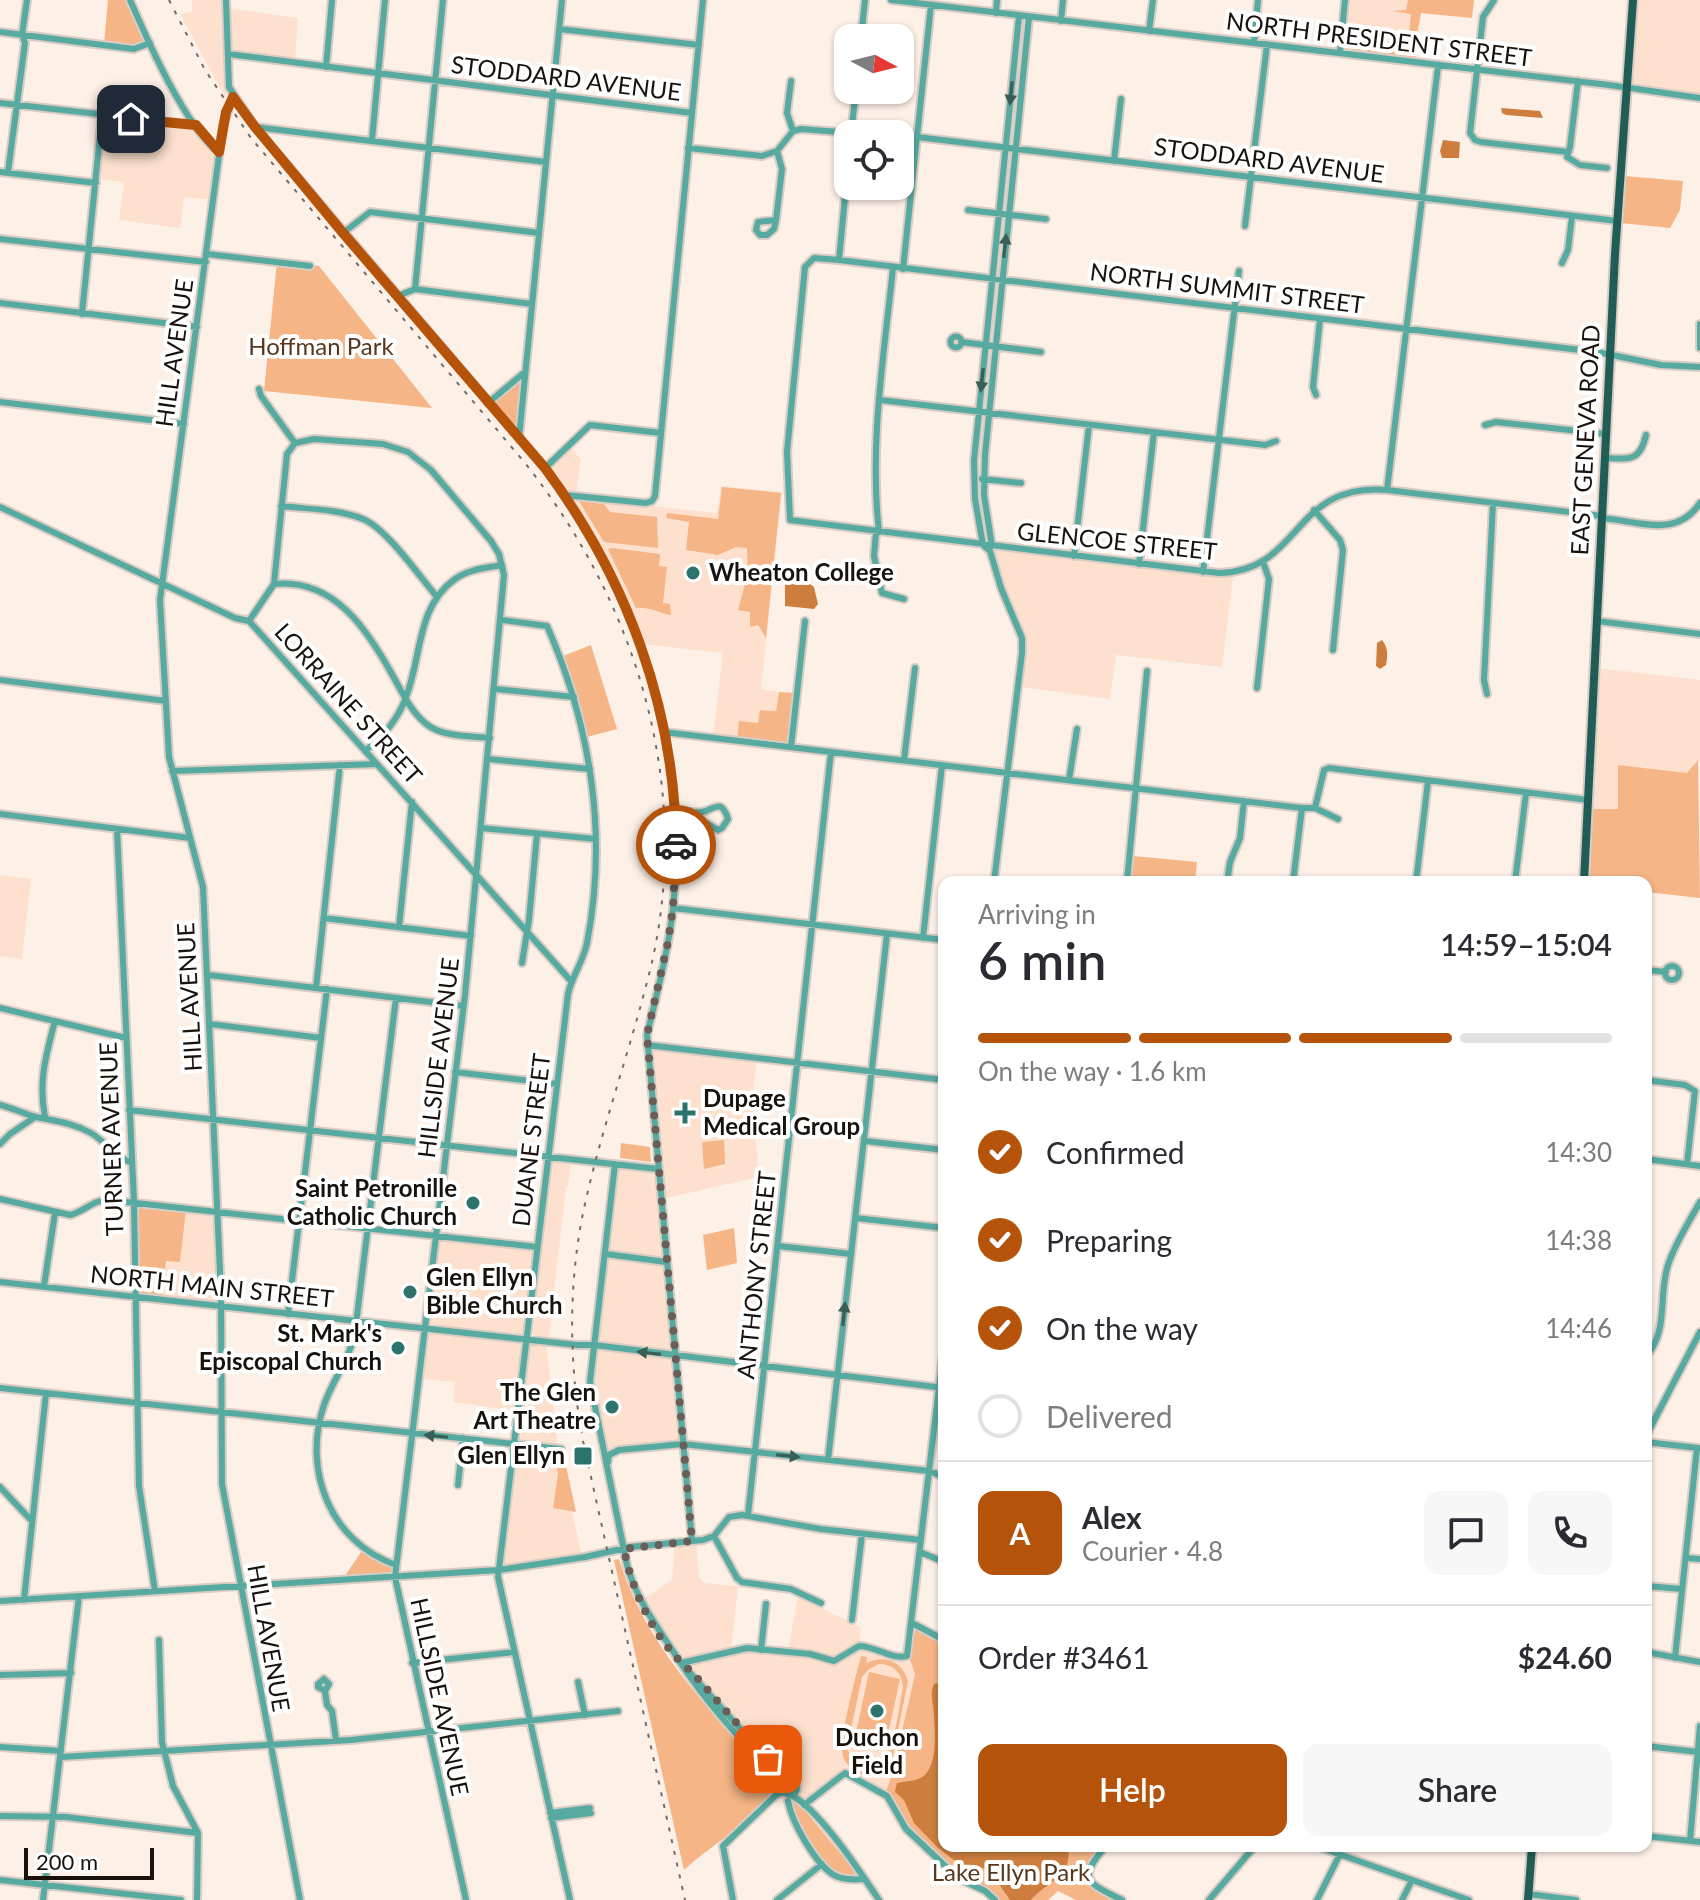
<!DOCTYPE html>
<meta charset="utf-8">
<style>
body{margin:0;font-family:Lato,sans-serif;background:#f7f7f7;color:#2b2b33;height:100vh;display:flex;flex-direction:column;font-size:30px;white-space:nowrap}
*{box-sizing:border-box;margin:0}
p{font-size:26px;color:#7c7c81}
.icon{flex:none;width:44px;height:44px;fill:none;stroke:currentColor;stroke-width:2;stroke-linecap:round;stroke-linejoin:round}
.map{position:relative;flex:1;overflow:hidden}
.drawer{position:absolute;left:938px;top:876px;width:714px;height:976px;display:flex;flex-direction:column;background:#fff;border-radius:16px;box-shadow:0 2px 6px #0004}
.drawer>*{flex:none}
.needle{width:52px;rotate:97deg}
.controls{position:absolute;left:834px;top:24px;display:grid;gap:16px}
.controls a{display:grid;place-items:center;width:80px;height:80px;border-radius:16px;background:#fff;box-shadow:0 2px 6px #0004;font-size:40px}
.scale{position:absolute;left:24px;bottom:20px;width:130px;box-sizing:border-box;padding-left:8px;border:4px solid #18110c;border-top:0;font-size:22px;line-height:28px;white-space:nowrap;color:#18110c;-webkit-text-stroke:6px #fff;paint-order:stroke}
.pin{position:absolute;display:grid;place-items:center;width:68px;height:68px;color:#fff;margin:-34px;border-radius:16px;box-shadow:0 4px 12px #0006}
.courier{position:absolute;display:grid;place-items:center;width:80px;height:80px;margin:-40px;border:6px solid #b45309;border-radius:50%;background:#fff;color:#222;box-shadow:0 2px 10px #0007}
.summary em{font-style:normal;font-weight:600}
.summary div{display:flex;flex-direction:column-reverse}
.summary{display:flex;align-items:center;justify-content:space-between;height:136px;padding:0 40px}
h1{font-size:52px;font-weight:600;line-height:60px}
.bar{display:grid;grid-template-columns:repeat(4,1fr);gap:12px 8px;align-content:center;height:96px;padding:0 40px}
.bar i{height:10px;border-radius:6px;background:#e1e1e2}
.bar .current{background:#b45309}
.bar p{grid-column:span 4}
.line{display:flex;align-items:center;gap:20px;padding:0 40px;border-top:2px solid #e1e1e2}
.line div{flex:1}
.round{display:grid;place-items:center;flex:none;width:84px;height:84px;border-radius:16px;background:#f7f7f7}
ol{padding:0 40px;list-style:none}
li{display:flex;align-items:center;gap:24px;height:88px}
li p{margin-inline-start:auto}
li .icon{padding:8px;border-radius:50%;background:#b45309;color:#fff;stroke-width:4}
li:last-child{color:#7c7c81}
li i{width:44px;height:44px;border:4px solid #e1e1e2;border-radius:50%}
.action{display:flex;gap:16px;margin-top:auto;padding:16px 40px}
.action a{flex:1;height:92px;border-radius:16px;background:#b45309;color:#fff;font-size:32px;font-weight:600;line-height:92px;text-align:center}
.action a+a{background:#f7f7f7;color:#2b2b33}
.map>svg:first-child{display:block}
</style>
<div class="map">
<svg width="1700" height="1900" viewBox="0 0 1700 1900">
<rect width="100%" height="100%" fill="#fdf0e7"/>
<!-- built -->
<path fill="#fde1ce" d="M192 0H223L226 99 180 14 192 12Z
M1347 0H1474L1472 18 1421 13 1416 61 1342 51Z
M1636 0H1700V96L1628 87Z
M227 8 298 18 295 61 230 53Z
M103 117 195 127 217 157 212 200 184 197 180 228 119 220 124 182 97 179Z
M569 446 581 459 576 494H565L545 468Z
M721 486 782 492 761 689 779 692 776 712 737 740 713 737 723 653 642 644 626 601 599 545 569 497 717 513Z
M991 548 1233 577 1222 667 1116 655 1110 699 1021 687 1024 637 1005 592Z
M1597 668 1700 680V760L1688 774 1619 765 1618 809H1591Z
M0 875 31 879 22 959 0 956Z
M649 1047 757 1059 752 1099 759 1177 662 1199Z
M550 1158 572 1160 568 1186 566 1187 549 1337 533 1335Z
M617 1166 656 1171 665 1261 607 1253Z
M186 1211 216 1214 219 1304 162 1297 166 1261 180 1262Z
M437 1237 536 1248 525 1338 427 1327Z
M606 1256 665 1263 673 1354 596 1346Z
M426 1329 525 1341 516 1411 453 1402 455 1382 421 1379Z
M536 1343H546L558 1448 515 1442 530 1346Z
M595 1348 673 1356 681 1443 605 1451 591 1381Z
M515 1445 551 1449 558 1473 553 1508 572 1511 582 1557 500 1569Z
M696 1542 699 1577 704 1583 738 1586 731 1652 752 1650 787 1655 798 1597 861 1627 859 1646 911 1663 915 1674 892 1776 886 1791 848 1771 807 1805 694 1671 681 1661 642 1600 672 1580 675 1544Z"/>
<!-- green -->
<path fill="#f5b586" fill-rule="evenodd" d="M108 0H127L145 39 143 43 136 46 104 43Z
M1408 0H1474L1472 18 1421 13 1414 48 1417 54 1415 59 1344 48 1345 27 1350 23 1349 29H1354C1356 50 1377 46 1394 48L1397 45 1407 46V53L1411 14 1392 11 1406 10Z
M1624 176 1683 181 1680 210 1670 228 1621 223Z
M277 262 319 266 432 408 264 391Z
M523 379 518 435 491 405Z
M722 487 781 493 766 638 758 625 750 627V612L738 610 748 573 747 548 736 547 718 555 686 550 689 522 666 518 667 513 718 519Z
M579 501 604 504 610 512 657 517 658 548 604 542Z
M612 548 660 554 659 566 667 567 663 603 670 604 671 615C658 613 649 606 636 608L608 549Z
M591 645 617 729 587 737 563 656Z
M779 692 796 693 790 746 737 740 739 721 758 723 760 710 776 711Z
M1698 760 1700 898 1646 892V882H1586L1591 809H1618V765L1687 773Z
M1133 856 1197 862 1195 882H1130Z
M724 1140 725 1164 704 1169 702 1142Z
M621 1143 650 1147 651 1162 620 1158Z
M135 1205 186 1211 180 1262 166 1261 162 1297 138 1294Z
M734 1228 737 1263 707 1270 703 1235Z
M551 1449 563 1452 576 1512 553 1508 558 1473Z
M363 1549 394 1568 393 1576 343 1579Z
M619 1559C644 1642 705 1706 763 1768L762 1770 773 1783 777 1780 780 1786C755 1821 715 1842 684 1870L614 1560Z
M914 1627 944 1643V1846H1102L1088 1863C1094 1889 1104 1889 1126 1900H1076L1058 1891 1048 1900H998L956 1874 907 1828 886 1791 892 1775 915 1674 910 1660Z
M861 1656 867 1657 866 1663C885 1654 902 1661 908 1681L892 1760C886 1769 878 1776 866 1775 856 1774 846 1766 843 1756 838 1740 856 1676 861 1656ZM879 1664C893 1664 902 1672 903 1687 898 1709 892 1794 853 1762L847 1748 862 1677 869 1669Z
M869 1672 900 1679 885 1749 854 1742Z
M793 1796 855 1871 854 1877C819 1874 796 1828 789 1797Z"/>
<!-- water -->
<path fill="#cd7e3e" d="M1501 108 1540 111 1543 118 1506 115 1502 113Z
M1443 140 1460 142 1459 158H1442L1440 151Z
M795 573 814 587 818 604 814 609 785 606V575Z
M1382 640C1388 647 1388 656 1386 665L1380 669 1376 666 1377 643Z
M939 1683 944 1689V1846H1068C1073 1878 1047 1881 1031 1900H1010L990 1871 975 1865 959 1864 937 1847 914 1823 904 1800 895 1792 897 1783C905 1781 914 1782 922 1777 938 1767 935 1733 934 1716 934 1704 929 1696 934 1684Z"/>
<g fill="none" stroke-linecap="round" stroke-linejoin="round">
<defs>
<path id="minor" d="M130 0C147 39 186 129 219 152
M226 0 229 87 255 127 545 468C638 594 690 751 673 909 668 952 657 993 647 1035L692 1541
M891 0 1609 85 1700 98
M1494 0 1483 17 1470 133 1475 140 1481 142 1568 152
M996 13 997 0
M1061 21 1063 0
M559 29 699 45
M1149 31 1153 0
M0 32 134 49 150 43
M861 38 865 0
M1254 43 1258 0
M1340 53 1345 0
M228 54 692 113
M326 67 332 0
M791 81 787 113 793 131
M1578 81 1570 147 1567 157 1580 165 1607 168
M233 97 223 125 160 600 169 757 203 887 221 1295 222 1484 300 1900
M0 103 196 125
M255 127 546 162
M851 134 856 90
M917 137 1617 221
M372 140 385 0
M688 148 762 156 777 151 793 131 801 129 851 133
M1114 161 1121 99
M848 166 839 260 814 258 805 267 787 452 790 520 1219 573C1303 571 1291 482 1387 490L1602 516
M0 172 96 183
M8 172 25 43 22 35 27 0
M968 210 1046 219
M776 220 774 229 767 235H760L756 230 758 222 776 220 782 169 777 151
M1245 226 1267 45
M343 233 370 212 539 233
M0 239 206 262
M207 254 310 266
M839 260 1597 352 1661 365 1700 367
M1562 263 1568 250 1572 216
M893 268C884 355 869 444 879 532H876L874 556 882 593 904 599
M903 269 931 5
M415 289 443 0
M398 296 415 289 532 304
M0 303 197 327
M82 314 102 115
M1700 324V348
M950.5 342a5.5 5.5 0 1 1 11 0a5.5 5.5 0 1 1-11 0Z
M961 342 1041 352
M259 389 261 396 295 443 314 439 383 444 408 452 431 470 491 541 499 554 504 575 465 995 395 1577 466 1900
M1316 395 1313 387 1320 319
M880 400 1265 445 1276 441
M0 402 184 424
M488 403 525 372
M1485 425 1496 422 1606 434
M519 438 562 0
M1605 458C1629 459 1640 462 1646 435
M545 468 590 425 661 433
M982 479 1021 483
M1387 490 1438 66
M565 495 646 503 652 501 655 496 703 0
M281 506C307 509 339 509 363 519 386 528 420 577 437 597
M0 507 235 618 249 621 571 981
M1314 510 1340 540 1343 550 1333 650
M1602 518C1639 521 1676 539 1700 503
M992 546 984 495 985 455 1029 17
M1074 556 1089 425
M1139 564 1154 432
M1203 572 1239 271
M274 584C334 578 367 629 393 676 403 694 412 714 429 726 445 737 471 736 490 738
M502 620 547 626C591 726 608 835 587 943 583 962 572 976 568 994L498 1577 570 1900
M249 621 274 584 287 454 295 443
M1597 621 1700 634
M0 680 166 701
M1257 688 1269 579 1263 562
M495 689 574 697
M1487 694 1484 680 1493 503
M664 732 1302 808H1315L1338 819
M791 747 805 621
M365 751C384 736 398 720 406 697 422 657 416 607 455 579 469 569 486 568 502 565
M488 759 590 769
M904 760 915 668
M172 771 377 764
M1069 780 1077 729
M1315 808 1324 770 1329 768 1588 800
M674 810C683 811 694 814 702 812 714 810 721 797 728 819L722 828 718 830 701 820 675 817
M0 814 190 838
M481 828 596 839
M117 829 134 1202 139 1486 155 1591
M994 882 1022 653V638L1001 588 990 551 983 545 975 499 974 461 1019 16
M1127 882 1147 671
M1227 882 1230 862 1240 838 1244 801
M1293 882 1302 808
M1416 882 1428 781
M1515 882 1526 793
M673 908 944 940
M324 918 471 936
M399 927 412 802
M923 938 942 765
M522 963 529 920 537 834
M1665 973a7 7 0 1 1 14 0a7 7 0 1 1-14 0Z
M1646 970 1666 972
M208 975 463 1006
M316 988 340 765
M396 998 355 1332C350 1359 333 1379 324 1405 302 1470 330 1542 396 1565
M0 1008 126 1038
M210 1024 321 1038
M647 1045 944 1080
M455 1072 557 1084
M1646 1080 1685 1085 1695 1091 1687 1164
M0 1105C12 1108 25 1114 36 1117 56 1121 73 1123 91 1133 106 1142 116 1158 132 1163
M129 1110 658 1169
M45 1117C38 1082 46 1055 55 1021
M865 1141 944 1150
M0 1144 10 1134 35 1117
M1646 1159 1700 1166
M615 1164 590 1382 627 1565C637 1602 660 1630 680 1662 709 1707 747 1746 783 1785
M0 1199 70 1215C84 1212 92 1200 108 1200L537 1247
M856 1218 944 1228
M778 1246 851 1254
M606 1254 666 1262
M0 1282 577 1345H594L944 1388
M44 1286 55 1213
M288 1314 327 989
M1646 1356C1669 1332 1658 1295 1668 1265 1675 1243 1689 1222 1700 1202
M0 1388 561 1449
M1646 1436 1700 1332
M1646 1442 1698 1448
M828 1460 887 934
M608 1462 609 1455 619 1450 683 1444 929 1471 944 1477
M458 1485 463 1438
M0 1487 31 1520
M748 1515 831 752
M714 1536 737 1578 742 1582 791 1589 821 1603
M920 1552 944 1562
M1686 1558 1700 1559
M1646 1586 1682 1589
M24 1600 46 1393
M0 1601 499 1570 585 1557 630 1547 703 1540 714 1536 729 1517 742 1515 821 1529 921 1540
M852 1620 862 1534
M912 1623 944 1640
M159 1640 162 1742 173 1786 198 1833 197 1900
M761 1650 766 1604
M1646 1652 1700 1662
M1675 1658 1697 1448
M412 1663 514 1652
M681 1663 747 1648 810 1654 834 1661 859 1646C875 1646 892 1660 907 1656L944 1345
M683 1665 787 1781
M0 1675 71 1673
M578 1682 585 1715
M325 1691 318 1687V1684L324 1679 329 1684 325 1691 327 1705 332 1711 336 1740
M1646 1746 1698 1752
M0 1747 61 1751
M61 1757 351 1740 618 1711
M783 1788a7 7 0 1 1 14 0a7 7 0 1 1-14 0Z
M791 1795C819 1809 861 1873 879 1900
M788 1801C792 1823 814 1861 832 1874 841 1880 853 1880 864 1879
M804 1805 845 1773 887 1796 906 1829 959 1879 985 1891 995 1900
M550 1813 590 1808
M0 1816 66 1817 198 1833
M551 1818 591 1813
M1646 1836 1700 1842
M1690 1841 1700 1726
M1106 1846C1076 1880 1088 1883 1122 1900
M1316 1846 1469 1900
M0 1880 181 1900
M1528 1894 1576 1900
M43 1900 79 1596
M733 1900 723 1846 776 1795 784 1792
M777 1900 822 1864
M1209 1900 1255 1846
M1317 1900 1340 1854
M1402 1900 1412 1880"/>
<path id="major" d="M1584 882 1615 254 1633 0
M1528 1900 1532 1846"/>
</defs>
<!-- minor casing -->
<use href="#minor" stroke="#d8ccc4" stroke-width="10"/>
<!-- major casing -->
<use href="#major" stroke="#d8ccc4" stroke-width="12"/>
<!-- minor -->
<use href="#minor" stroke="#57aaa0" stroke-width="6"/>
<!-- major -->
<use href="#major" stroke="#205d56" stroke-width="8"/>
<!-- rail -->
<path stroke="#766c65" stroke-width="2" stroke-dasharray="4 8" stroke-linecap="butt" d="M169 0 205 70 251 138 525 463C637 604 692 785 652 962 632 1046 601 1128 583 1213 568 1288 569 1366 583 1441L685 1900"/>
</g>
<!-- one-way arrows -->
<defs><path id="oneway-solid" d="M-6-.8H1V-3.2L6.5 0L1 3.2V.8H-6Z" transform="scale(2)"/></defs>
<g fill="#385e56">
<use href="#oneway-solid" transform="translate(1011 93) rotate(96)"/>
<use href="#oneway-solid" transform="translate(1005 246) rotate(-84)"/>
<use href="#oneway-solid" transform="translate(982 380) rotate(96)"/>
<use href="#oneway-solid" transform="translate(844 1314) rotate(-84)"/>
<use href="#oneway-solid" transform="translate(649 1353) rotate(-173)"/>
<use href="#oneway-solid" transform="translate(436 1436) rotate(-174)"/>
<use href="#oneway-solid" transform="translate(788 1456) rotate(6)"/>
</g>
<g fill="none" stroke-linecap="round" stroke-linejoin="round">
<!-- done -->
<path stroke="#685f59" stroke-width="8" stroke-dasharray="0 14.4" d="M676 845 673 908 668 942 647 1035 692 1541 624 1549C632 1593 657 1644 692 1672L768 1759"/>
<!-- route -->
<path stroke="#b45309" stroke-width="10" d="M131 119 196 125 219 152 226 112 233 97 255 127 343 233 545 468C626 577 675 707 676 845"/>
</g>
<!-- markers -->
<g fill="#2c746b" stroke="#fff" stroke-width="3">
<circle cx="693" cy="573" r="8"/>
<path d="M681 1101h8v8h8v8h-8v8h-8v-8h-8v-8h8z"/>
<circle cx="473" cy="1203" r="8"/>
<circle cx="410" cy="1292" r="8"/>
<circle cx="398" cy="1348" r="8"/>
<circle cx="612" cy="1407" r="8"/>
<rect x="573" y="1446" width="20" height="20" rx="4"/>
<circle cx="877" cy="1711" r="8"/>
</g>
<g text-anchor="middle" stroke-width="8" stroke-linejoin="round" paint-order="stroke">
<!-- street labels -->
<g font-size="24" fill="#18110c" stroke="#fff">
<text transform="translate(1379 40) rotate(7)" y="8">NORTH PRESIDENT STREET</text>
<text transform="translate(566 79) rotate(7)" y="8">STODDARD AVENUE</text>
<text transform="translate(1269 161) rotate(7)" y="8">STODDARD AVENUE</text>
<text transform="translate(1227 289) rotate(7)" y="8">NORTH SUMMIT STREET</text>
<text transform="translate(175 353) rotate(-82)" y="8">HILL AVENUE</text>
<text transform="translate(1586 440) rotate(-87)" y="8">EAST GENEVA ROAD</text>
<text transform="translate(1117 542) rotate(6)" y="8">GLENCOE STREET</text>
<text transform="translate(348 704) rotate(48)" y="8">LORRAINE STREET</text>
<text transform="translate(190 997) rotate(-93)" y="8">HILL AVENUE</text>
<text transform="translate(439 1058) rotate(-83)" y="8">HILLSIDE AVENUE</text>
<text transform="translate(112 1139) rotate(-92)" y="8">TURNER AVENUE</text>
<text transform="translate(532 1140) rotate(-83)" y="8">DUANE STREET</text>
<text transform="translate(757 1275) rotate(-84)" y="8">ANTHONY STREET</text>
<text transform="translate(212 1287) rotate(6)" y="8">NORTH MAIN STREET</text>
<text transform="translate(268 1638) rotate(80)" y="8">HILL AVENUE</text>
<text transform="translate(439 1697) rotate(78)" y="8">HILLSIDE AVENUE</text>
</g>
<!-- park labels -->
<g font-size="24" fill="#58371d" stroke="#fff">
<text x="321" y="355">Hoffman Park</text>
<text x="1011" y="1881">Lake Ellyn Park</text>
</g>
<!-- poi labels -->
<g font-size="24" font-weight="bold" fill="#18110c" stroke="#fff" text-anchor="end">
<text x="709" y="581" text-anchor="start">Wheaton College</text>
<text x="703" y="1107" text-anchor="start">Dupage<tspan x="703" dy="28">Medical Group</tspan></text>
<text x="457" y="1197">Saint Petronille<tspan x="457" dy="28">Catholic Church</tspan></text>
<text x="426" y="1286" text-anchor="start">Glen Ellyn<tspan x="426" dy="28">Bible Church</tspan></text>
<text x="382" y="1342">St. Mark's<tspan x="382" dy="28">Episcopal Church</tspan></text>
<text x="596" y="1401">The Glen<tspan x="596" dy="28">Art Theatre</tspan></text>
<text x="565" y="1464">Glen Ellyn</text>
<text x="877" y="1746" text-anchor="middle">Duchon<tspan x="877" dy="28">Field</tspan></text>
</g>
</g>
</svg>
<div class="controls">
<a><svg class="needle" viewBox="-14 -14 28 28"><path d="M0-13l5 13h-10z" fill="#e53935"/><path d="M0 13l5-13h-10z" fill="#7c7c81"/></svg></a>
<a><svg class="icon" aria-label="locate" viewBox="0 0 24 24"><circle cx="12" cy="12" r="6"/><path d="M12 2v4M12 18v4M2 12h4M18 12h4"/></svg></a>
</div>
<div class="scale">200 m</div>
<div class="pin" style="left:768px;top:1759px;background:#ea580c"><svg class="icon" aria-label="bag" viewBox="0 0 24 24"><path d="M5 8h14l-1 12H6zM9 8a3 3 0 0 1 6 0"/></svg></div>
<div class="pin" style="left:131px;top:119px;background:#1f2937"><svg class="icon" aria-label="home" viewBox="0 0 24 24"><path d="M3 11l9-7 9 7M6 9v11h12V9"/></svg></div>
<div class="courier" style="left:676px;top:845px"><svg class="icon" aria-label="car" viewBox="0 0 24 24"><path d="M5 17H2v-5l4-1 3-4h7l3 4 3 1v5h-3M9 17h6M6 11h13"/><circle cx="7" cy="17" r="2"/><circle cx="17" cy="17" r="2"/></svg></div>
<section class="drawer">
<div class="summary"><div><h1>6 min</h1><p>Arriving in</p></div><em>14:59–15:04</em></div>
<div class="bar"><i class="current"></i><i class="current"></i><i class="current"></i><i></i><p>On the way · 1.6 km</p></div>
<ol>
<li><svg class="icon" aria-label="check" viewBox="0 0 24 24"><path d="M5 12l5 5 9-10"/></svg>Confirmed<p>14:30</p></li>
<li><svg class="icon" aria-label="check" viewBox="0 0 24 24"><path d="M5 12l5 5 9-10"/></svg>Preparing<p>14:38</p></li>
<li><svg class="icon" aria-label="check" viewBox="0 0 24 24"><path d="M5 12l5 5 9-10"/></svg>On the way<p>14:46</p></li>
<li><i></i>Delivered</li>
</ol>
<div class="line" style="height:144px"><b class="round" style="background:#b45309;color:#fff">A</b><div><b>Alex</b><p>Courier · 4.8</p></div><a class="round"><svg class="icon" aria-label="chat" viewBox="0 0 24 24"><path d="M4 5h16v11H9l-5 4z"/></svg></a><a class="round"><svg class="icon" aria-label="phone" viewBox="0 0 24 24"><path d="M5 4h4l2 5-3 2q2 4 5 5l2-3 5 2v4C11 20 4 13 5 4z"/></svg></a></div>
<div class="line" style="height:104px"><div>Order #3461</div><b>$24.60</b></div>
<div class="action"><a>Help</a><a>Share</a></div>
</section>
</div>
